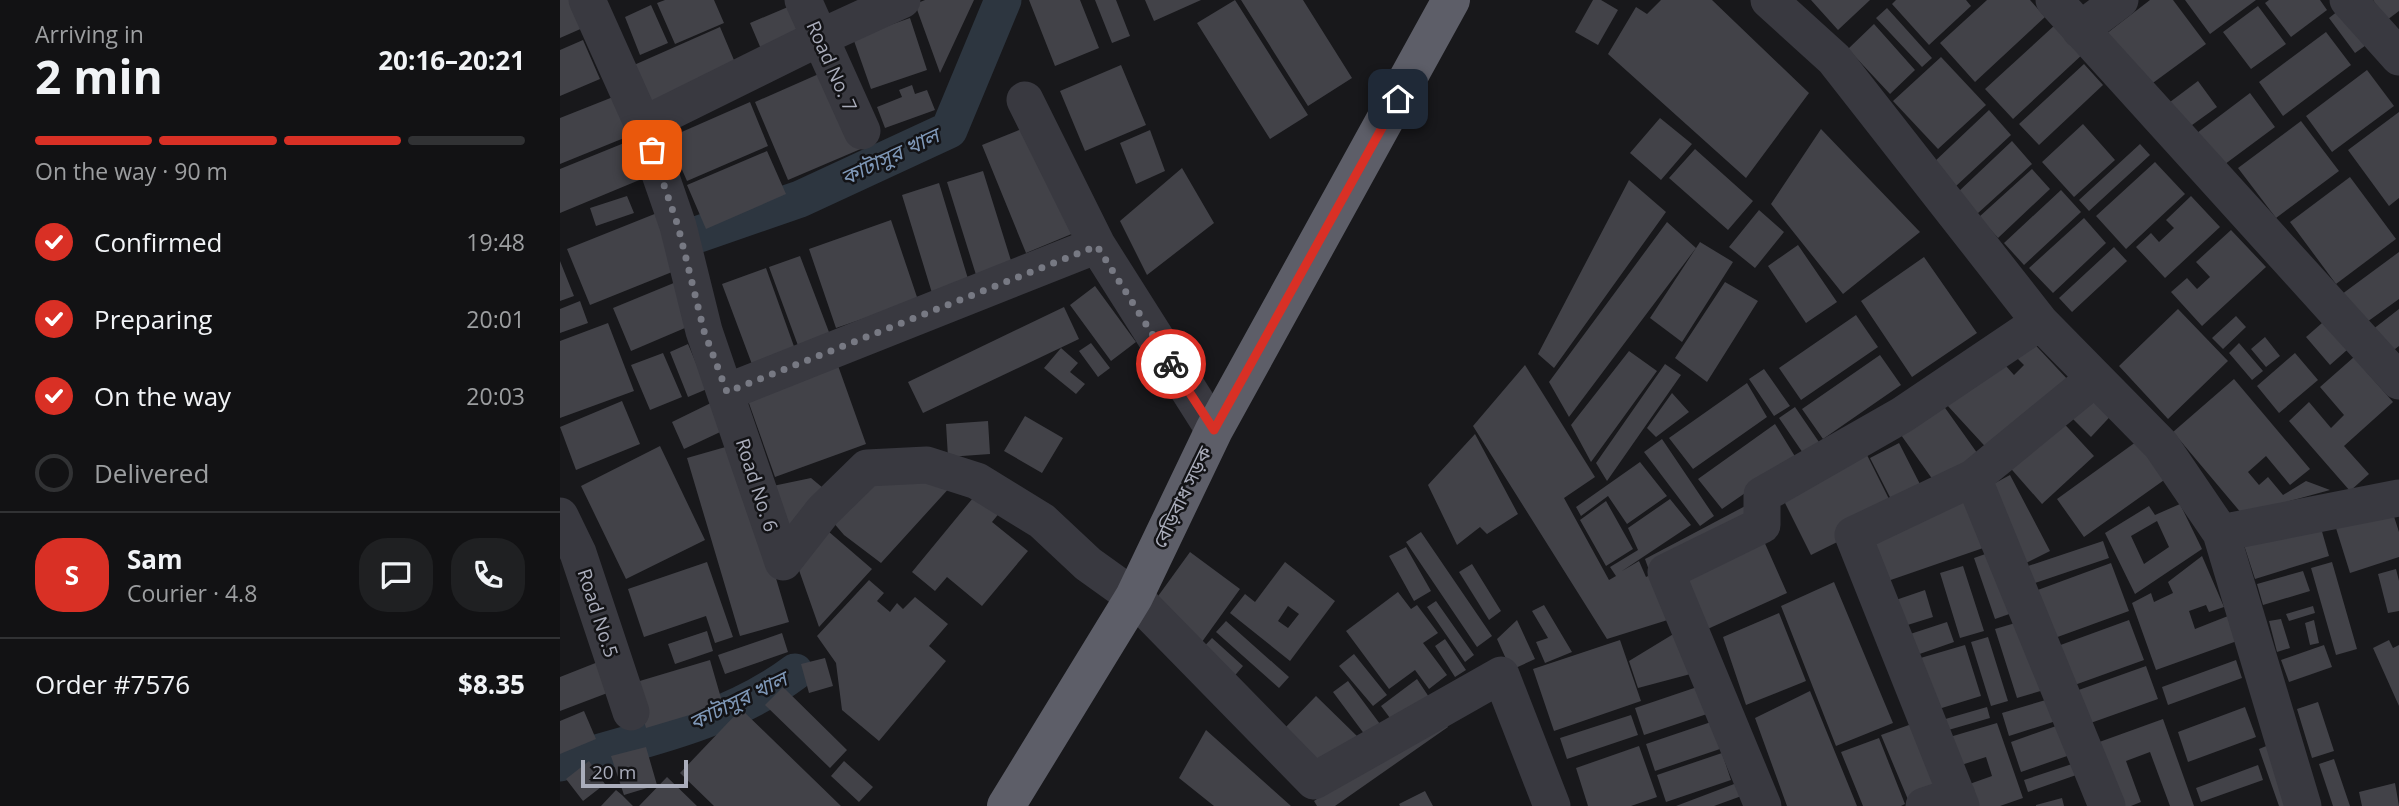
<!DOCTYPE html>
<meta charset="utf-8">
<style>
body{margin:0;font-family:"Open Sans","Noto Sans Bengali",sans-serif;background:#1f2022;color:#f1f3f6;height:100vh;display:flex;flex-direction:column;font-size:26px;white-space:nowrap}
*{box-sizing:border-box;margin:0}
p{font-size:23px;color:#9c9ea0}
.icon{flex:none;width:38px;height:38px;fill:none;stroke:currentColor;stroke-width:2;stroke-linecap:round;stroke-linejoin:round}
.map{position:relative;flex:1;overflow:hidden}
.details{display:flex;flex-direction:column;background:#121214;width:560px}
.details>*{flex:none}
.scale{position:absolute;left:21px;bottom:18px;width:107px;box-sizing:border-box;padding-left:7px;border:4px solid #aaadbb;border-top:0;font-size:19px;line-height:24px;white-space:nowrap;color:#aaadbb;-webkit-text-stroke:5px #131316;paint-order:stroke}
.pin{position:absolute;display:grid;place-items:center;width:60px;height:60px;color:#fff;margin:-30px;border-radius:14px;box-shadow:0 4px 10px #0006}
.courier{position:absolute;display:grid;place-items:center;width:70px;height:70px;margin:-35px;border:5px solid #d93025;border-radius:50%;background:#fff;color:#222;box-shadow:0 2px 9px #0007}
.head em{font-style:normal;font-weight:700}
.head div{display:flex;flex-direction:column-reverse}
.head{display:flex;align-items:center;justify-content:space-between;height:119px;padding:0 35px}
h1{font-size:46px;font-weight:700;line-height:52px}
.bar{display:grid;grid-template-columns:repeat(4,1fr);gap:10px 7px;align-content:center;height:84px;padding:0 35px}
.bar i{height:9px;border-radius:5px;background:#313234}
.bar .current{background:#d93025}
.bar p{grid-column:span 4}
.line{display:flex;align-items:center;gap:18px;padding:0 35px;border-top:2px solid #313234}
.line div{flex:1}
.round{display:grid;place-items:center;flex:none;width:74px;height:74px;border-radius:28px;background:#1f2022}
ol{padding:0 35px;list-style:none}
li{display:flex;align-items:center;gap:21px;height:77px}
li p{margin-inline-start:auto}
li .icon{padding:7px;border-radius:50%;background:#d93025;color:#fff;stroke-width:4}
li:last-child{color:#9c9ea0}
li i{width:38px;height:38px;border:4px solid #313234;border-radius:50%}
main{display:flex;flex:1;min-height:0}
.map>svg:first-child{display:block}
</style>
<main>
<section class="details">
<div class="head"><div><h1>2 min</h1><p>Arriving in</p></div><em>20:16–20:21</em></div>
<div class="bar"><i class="current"></i><i class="current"></i><i class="current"></i><i></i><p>On the way · 90 m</p></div>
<ol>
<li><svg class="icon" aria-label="check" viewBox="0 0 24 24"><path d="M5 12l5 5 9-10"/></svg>Confirmed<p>19:48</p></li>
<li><svg class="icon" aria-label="check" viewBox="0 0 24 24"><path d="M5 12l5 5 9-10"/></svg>Preparing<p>20:01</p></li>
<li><svg class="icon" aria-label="check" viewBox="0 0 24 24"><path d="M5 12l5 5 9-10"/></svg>On the way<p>20:03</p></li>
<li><i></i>Delivered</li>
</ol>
<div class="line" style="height:126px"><b class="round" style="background:#d93025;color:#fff">S</b><div><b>Sam</b><p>Courier · 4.8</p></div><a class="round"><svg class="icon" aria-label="chat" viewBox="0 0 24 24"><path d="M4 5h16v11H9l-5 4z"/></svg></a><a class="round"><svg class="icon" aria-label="phone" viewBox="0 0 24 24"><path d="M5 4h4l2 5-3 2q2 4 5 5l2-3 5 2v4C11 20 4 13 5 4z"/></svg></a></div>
<div class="line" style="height:91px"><div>Order #7576</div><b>$8.35</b></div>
</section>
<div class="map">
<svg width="1839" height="806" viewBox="0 0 1839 806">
<rect width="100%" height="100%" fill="#18181b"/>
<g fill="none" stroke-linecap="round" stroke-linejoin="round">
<!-- canal -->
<path stroke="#2d3640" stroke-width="37" d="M139 234 240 199 389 130 443 0
M0 763C80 740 167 723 235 672"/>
</g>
<!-- building -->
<path fill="#424248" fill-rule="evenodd" d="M0 0H13L25 27 0 38Z
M105 0H154L164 23 115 44 97 3Z
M365 0H414L380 73 355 4Z
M469 0H520L539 48 495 66Z
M535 0H556L570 36 552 43Z
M585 0H641L594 21Z
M675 0 748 115 710 139 637 23Z
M681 0H743L792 78 748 106Z
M1033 0H1041L1058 10 1038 45 1015 32Z
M1101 0H1152L1249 93 1186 178 1048 54 1076 7 1087 14Z
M1251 0H1310L1278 30Z
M1336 0H1406L1411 6 1369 45 1332 4Z
M1427 0H1470L1485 17 1415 82 1380 43Z
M1590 0H1613L1646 44 1586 88 1546 34Z
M1625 0H1696L1650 34Z
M1709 0H1760L1767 10 1731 37 1705 3Z
M1813 0H1839V11L1827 20Z
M235 4 249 36 204 56 190 23Z
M91 5 108 43 80 55 65 17Z
M1698 6 1726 44 1691 69 1663 32Z
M1783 7 1809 43 1795 53 1769 18Z
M1327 8 1372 58 1362 67 1316 18Z
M350 18 367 70 311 89 293 38Z
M1314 24 1355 70 1330 94 1288 49Z
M1496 24 1524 53 1453 119 1425 89Z
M160 27 179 72 93 109 74 65Z
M1766 32 1791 65 1723 116 1699 82Z
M23 40 40 79 0 96V50Z
M1381 57 1426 105 1378 149 1333 101Z
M1524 64 1543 85 1479 145 1459 124Z
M561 65 586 125 525 151 500 91Z
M270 69 303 148 228 180 195 102Z
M1807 70 1834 106 1772 152 1746 116Z
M1638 81 1657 107 1621 133 1602 108Z
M352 85 355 94 367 90 375 110 325 128 317 107 342 97 339 90Z
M1690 93 1715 127 1653 173 1629 139Z
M53 97 69 136 0 164V118Z
M190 102 208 146 127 181 108 138Z
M1429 110 1451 135 1395 187 1373 163Z
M1839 112V198L1829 206 1788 150Z
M1100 118 1132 144 1101 180 1070 153Z
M1741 121 1779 171 1716 218 1678 168Z
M1523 124 1555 160 1514 197 1482 162Z
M469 126 514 233 466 253 422 145Z
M1261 129 1360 232 1283 294 1211 204Z
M590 130 605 171 576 184 560 143Z
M74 139 89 176 0 213V169Z
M1452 141 1472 164 1417 214 1397 193Z
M1580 144 1590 155 1529 211 1519 200Z
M1135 149 1193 201 1168 230 1109 178Z
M207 151 226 194 146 229 127 185Z
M1595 162 1625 194 1566 249 1536 216Z
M622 168 654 223 587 275 560 221Z
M1472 169 1490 189 1438 238 1419 217Z
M423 171 453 267 417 278 387 182Z
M1790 177 1836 239 1776 284 1730 222Z
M1069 180 1106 212 994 368 978 354Z
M379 183 409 282 372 293 342 195Z
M1501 190 1521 212 1464 265 1444 243Z
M67 196 74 213 36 226 30 208Z
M1631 196 1660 227 1605 278 1576 247 1591 233 1599 242 1614 228 1606 220Z
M1199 210 1224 232 1195 268 1169 247Z
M102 211 122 268 30 305 7 249Z
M1524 218 1546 243 1493 293 1469 268Z
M331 220 358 300 276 328 249 249Z
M1107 222 1136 248 1009 417 989 382Z
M1671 230 1706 267 1642 326 1611 292 1627 278 1637 289 1650 277 1636 262Z
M1140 242 1173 262 1122 342 1090 318Z
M1238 245 1277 302 1246 323 1208 266Z
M1554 247 1567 261 1512 312 1499 298Z
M1839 252V299L1800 327 1778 297Z
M240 256 272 340 240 351 209 267Z
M1364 257 1417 333 1352 377 1301 301Z
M0 261 14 296 0 301Z
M206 268 236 352 193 367 162 284Z
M121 280 139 322 71 351 53 308Z
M1165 282 1198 301 1147 382 1115 358Z
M535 286 576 342 551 361 510 305Z
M20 301 28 323 0 333V309Z
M504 307 519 339 363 413 348 382Z
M1618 309 1668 361 1608 419 1559 366Z
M1839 309V346L1830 353 1812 330Z
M1296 315 1318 347 1241 400 1219 368Z
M1676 316 1686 327 1663 349 1652 338Z
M1770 316 1804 369 1833 402 1784 446 1809 474 1790 491 1729 421 1749 402 1771 428 1784 415 1760 387 1794 357 1787 350 1770 365 1746 337Z
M48 323 74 391 0 418V341Z
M1466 335 1510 382 1433 455 1387 405 1438 357 1454 375 1464 365 1449 350Z
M1705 337 1720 356 1706 367 1691 349Z
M531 343 550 368 538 377 519 351Z
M1679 343 1703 371 1692 380 1669 353Z
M128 344 147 389 128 397 110 352Z
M501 348 518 363 510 372 525 384 516 394 484 368Z
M1069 351 1097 371 1031 462 1011 425Z
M103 353 122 397 90 410 71 365Z
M1735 353 1758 380 1719 413 1697 386Z
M1320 355 1341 385 1263 439 1242 409Z
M276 360 306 444 215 477 185 392Z
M1105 364 1121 375 1047 481 1036 463Z
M965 365 1035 477 1004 498 1049 580 1056 576 1050 567 1078 550 1068 528 1110 499 1131 525 1062 571 1079 561 1086 577 1102 569 1114 618 1047 639 913 426Z
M1204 369 1230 406 1214 416 1189 379Z
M1674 379 1750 469 1730 485 1706 456 1688 472 1699 485 1708 477 1723 495 1746 481 1770 490 1682 514 1613 432Z
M1187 383 1207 417 1133 469 1109 438Z
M1541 388 1559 407 1531 437 1512 418Z
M1112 393 1129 412 1096 437 1087 428Z
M159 399 173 426 124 449 112 422Z
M62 401 80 444 16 470 0 427Z
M1383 405 1420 457 1378 487 1341 435Z
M1235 407 1261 445 1245 456 1219 418Z
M465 416 503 438 482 473 444 451Z
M1497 416 1534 456 1482 504 1446 463Z
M428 421 430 454 388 457 386 424Z
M1215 424 1236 458 1162 509 1138 479Z
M915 434 958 514 927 534 920 527 897 545 868 485Z
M1102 439 1154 516 1140 526 1084 452Z
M1580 439 1607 478 1524 537 1497 499Z
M1339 443 1365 494 1336 509 1310 458Z
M176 444 229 622 180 636 127 458Z
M100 446 145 540 66 579 21 486Z
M1304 449 1336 513 1251 555 1219 491Z
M1080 462 1107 496 1067 524 1048 496 1021 516 1016 507Z
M1450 475 1490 551 1464 564 1424 489Z
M251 478 269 493 233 538 208 487Z
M341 481 392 485 321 563 284 535 266 514 290 488Z
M422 487 445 506 432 522 468 551 422 606 387 577 375 591 352 572Z
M1410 487 1429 546 1322 583 1306 537Z
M1046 501 1073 549 1046 566 1020 520Z
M1189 504 1198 522 1090 573 1085 559Z
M1620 504 1642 549 1575 594 1545 533 1589 506 1595 515ZM1597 521 1609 547 1584 564 1571 536Z
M1831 507 1839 532V557L1790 573 1775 525Z
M1759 521 1769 556 1695 579 1684 545Z
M261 525 312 569 259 627 234 556Z
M861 532 932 636 917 647 846 542Z
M1203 539 1227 593 1141 632 1117 578Z
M1543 541 1549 558 1475 583 1468 566Z
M846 547 871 591 854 601 829 556Z
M1434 551 1455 612 1435 619 1414 558Z
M630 552 680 589 639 646 588 610Z
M1642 556 1664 607 1649 612 1646 605 1629 611 1635 629 1668 616 1677 641 1596 670 1572 603 1591 593 1594 602 1613 593 1608 582Z
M147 562 173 637 155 643 146 616 84 637 68 589Z
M725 562 775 601 730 661 670 613 685 594 695 602ZM728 606 739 614 728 628 718 621Z
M1772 562 1797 649 1776 655 1751 568Z
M1551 563 1569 611 1492 639 1475 591Z
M912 564 941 611 929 620 899 572Z
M1403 566 1424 631 1400 638 1380 573Z
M1836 569 1839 581V611L1828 613 1818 574Z
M1743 571 1750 591 1703 605 1697 584Z
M309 580 324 593 317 601 330 612 337 603 343 609 355 597 388 624 369 646 386 661 319 741 282 710 276 663 257 636Z
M1274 582 1333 723 1276 746 1221 606Z
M1365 590 1373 617 1338 628 1330 602Z
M838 592 851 609 857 605 878 633 863 643 887 675 869 689 855 670 829 689 786 631Z
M876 601 914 655 905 662 867 607Z
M984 605 1012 652 985 663 976 642 988 638 972 611Z
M1753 606 1755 613 1729 621 1726 614Z
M1219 613 1246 681 1186 705 1163 637Z
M1721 619 1730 648 1717 652 1709 621Z
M957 620 975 659 951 670 937 639Z
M1569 620 1584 660 1509 687 1495 647Z
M1754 620 1759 643 1750 645 1745 623Z
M666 621 729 677 719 688 656 632Z
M1462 621 1484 690 1457 698 1435 629Z
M1387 622 1394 642 1348 658 1341 637Z
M1120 630 1138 672 1078 688 1069 661Z
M147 631 153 651 115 664 108 644Z
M222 633 228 652 165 674 158 655Z
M1428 637 1448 701 1431 706 1411 642Z
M652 638 683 666 671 680 639 652Z
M885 639 906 670 895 677 875 646Z
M1060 640 1081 701 994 731 973 669Z
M1829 640 1833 648 1839 645V706L1813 648Z
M1405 645 1421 696 1372 711 1357 659Z
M1764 645 1772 667 1729 682 1721 660Z
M794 654 827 695 813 706 779 666Z
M265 658 273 686 249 693 241 664Z
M150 660 163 705 86 728 73 683Z
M1676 660 1682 678 1608 705 1602 687Z
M38 662 50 692 0 711V677Z
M1586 666 1598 699 1525 725 1513 692Z
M857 679 871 700 836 726 821 706Z
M788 681 820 724 805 735 773 692Z
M1140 686 1150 713 1084 735 1075 708Z
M223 687 287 750 270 768 205 705Z
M1250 691 1297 806H1227L1195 718Z
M756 696 799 738 765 772 723 730Z
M1489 699 1496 721 1449 736 1442 713Z
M1758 702 1774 751 1752 758 1737 709Z
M1427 707 1430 718 1378 733 1375 722Z
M1685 707 1696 737 1628 762 1618 732Z
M181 709 281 806H154L120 773Z
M24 711 36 739 0 754V721Z
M879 714 888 727 775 806H757L754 801Z
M1071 715 1078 735 1007 759 1000 738Z
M1603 719 1634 806H1610L1590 752 1566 761 1581 802 1571 806H1553L1531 745Z
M1360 721 1385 788 1349 802 1321 735Z
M1151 722 1160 749 1095 771 1086 744Z
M1437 723 1463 798 1440 806H1407L1401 787 1432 776 1426 757 1392 768 1383 739Z
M1499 725 1510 755 1461 772 1451 742Z
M646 730 731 806H654L619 778Z
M1319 738 1345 804 1341 806H1303L1281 752Z
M1716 742 1739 806H1719L1699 749Z
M1079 746 1097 797 1071 806H1028L1016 768Z
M86 747 97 785 64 795 51 756Z
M1162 753 1171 780 1106 802 1097 775Z
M1774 759 1790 806H1773L1759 764Z
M29 761 45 784 23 801 6 779Z
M284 761 313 787 299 802 271 776Z
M1518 762 1522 773 1468 792 1464 780Z
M1698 765 1703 780 1641 802 1636 788Z
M107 777 137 806H79Z
M1182 781 1187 794 1154 806H1116Z
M1835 783 1839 806H1802L1799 792Z
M56 790 62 795 73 806H41Z
M865 791 873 806H840L839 804Z
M1502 798 1504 806H1476V805Z"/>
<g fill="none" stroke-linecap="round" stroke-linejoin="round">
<!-- minor -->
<path stroke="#393940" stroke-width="37" d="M27 0 83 125 118 226 144 331 223 562
M243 0 302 131
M1209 0 1274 59 1480 322 1601 445 1661 533
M1494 0 1839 381
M1788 0 1839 57
M1520 30 1560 0
M465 100 537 245 654 430
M83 125 259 38 342 0
M167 392 537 245
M1413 478 1547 806
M0 516 18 553 71 712
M223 562 263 511 307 468 367 465 417 481 482 521 528 564 574 597 754 781 941 675 992 806
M1203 806 1106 572 1202 525V495L1342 415 1480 322
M1364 806 1397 795
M1401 806 1293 535 1413 478 1535 378
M1743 806 1661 533 1839 498"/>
<!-- trunk -->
<path stroke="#5d5e68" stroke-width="38" d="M446 806 574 597 654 430 891 0"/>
</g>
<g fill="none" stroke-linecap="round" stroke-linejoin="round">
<!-- done -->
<path stroke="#777983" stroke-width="7" stroke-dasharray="0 12.6" d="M92 150 118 226 144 331 167 392 537 246 611 364"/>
<!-- route -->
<path stroke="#d93025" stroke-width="9" d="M611 364 654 430 838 99"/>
</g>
<g text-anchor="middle" stroke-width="5" stroke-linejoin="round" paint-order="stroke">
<!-- street labels -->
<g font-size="19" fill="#aaadbb" stroke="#131316">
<text transform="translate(272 66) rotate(66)" y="7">Road No. 7</text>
<text transform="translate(197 485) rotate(72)" y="7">Road No. 6</text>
<text transform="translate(622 497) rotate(-64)" y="7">বেড়িবাধ সড়ক</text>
<text transform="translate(38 613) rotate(72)" y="7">Road No.5</text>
</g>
<!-- water labels -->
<g font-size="21" font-style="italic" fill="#7f98b8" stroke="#131316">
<text transform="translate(330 157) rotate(-25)" y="7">কাটাসুর খাল</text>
<text transform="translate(178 701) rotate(-26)" y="7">কাটাসুর খাল</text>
</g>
</g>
</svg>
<div class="scale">20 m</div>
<div class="pin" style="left:92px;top:150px;background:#ea580c"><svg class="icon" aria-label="bag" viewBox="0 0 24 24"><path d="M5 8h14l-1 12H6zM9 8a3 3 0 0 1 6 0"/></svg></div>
<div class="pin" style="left:838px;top:99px;background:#1f2937"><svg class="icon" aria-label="home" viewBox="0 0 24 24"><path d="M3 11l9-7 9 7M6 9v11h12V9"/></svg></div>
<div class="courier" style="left:611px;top:364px"><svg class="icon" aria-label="bike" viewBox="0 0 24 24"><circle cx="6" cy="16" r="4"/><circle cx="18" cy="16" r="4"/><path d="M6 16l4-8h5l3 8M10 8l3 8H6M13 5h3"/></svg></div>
</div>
</main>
